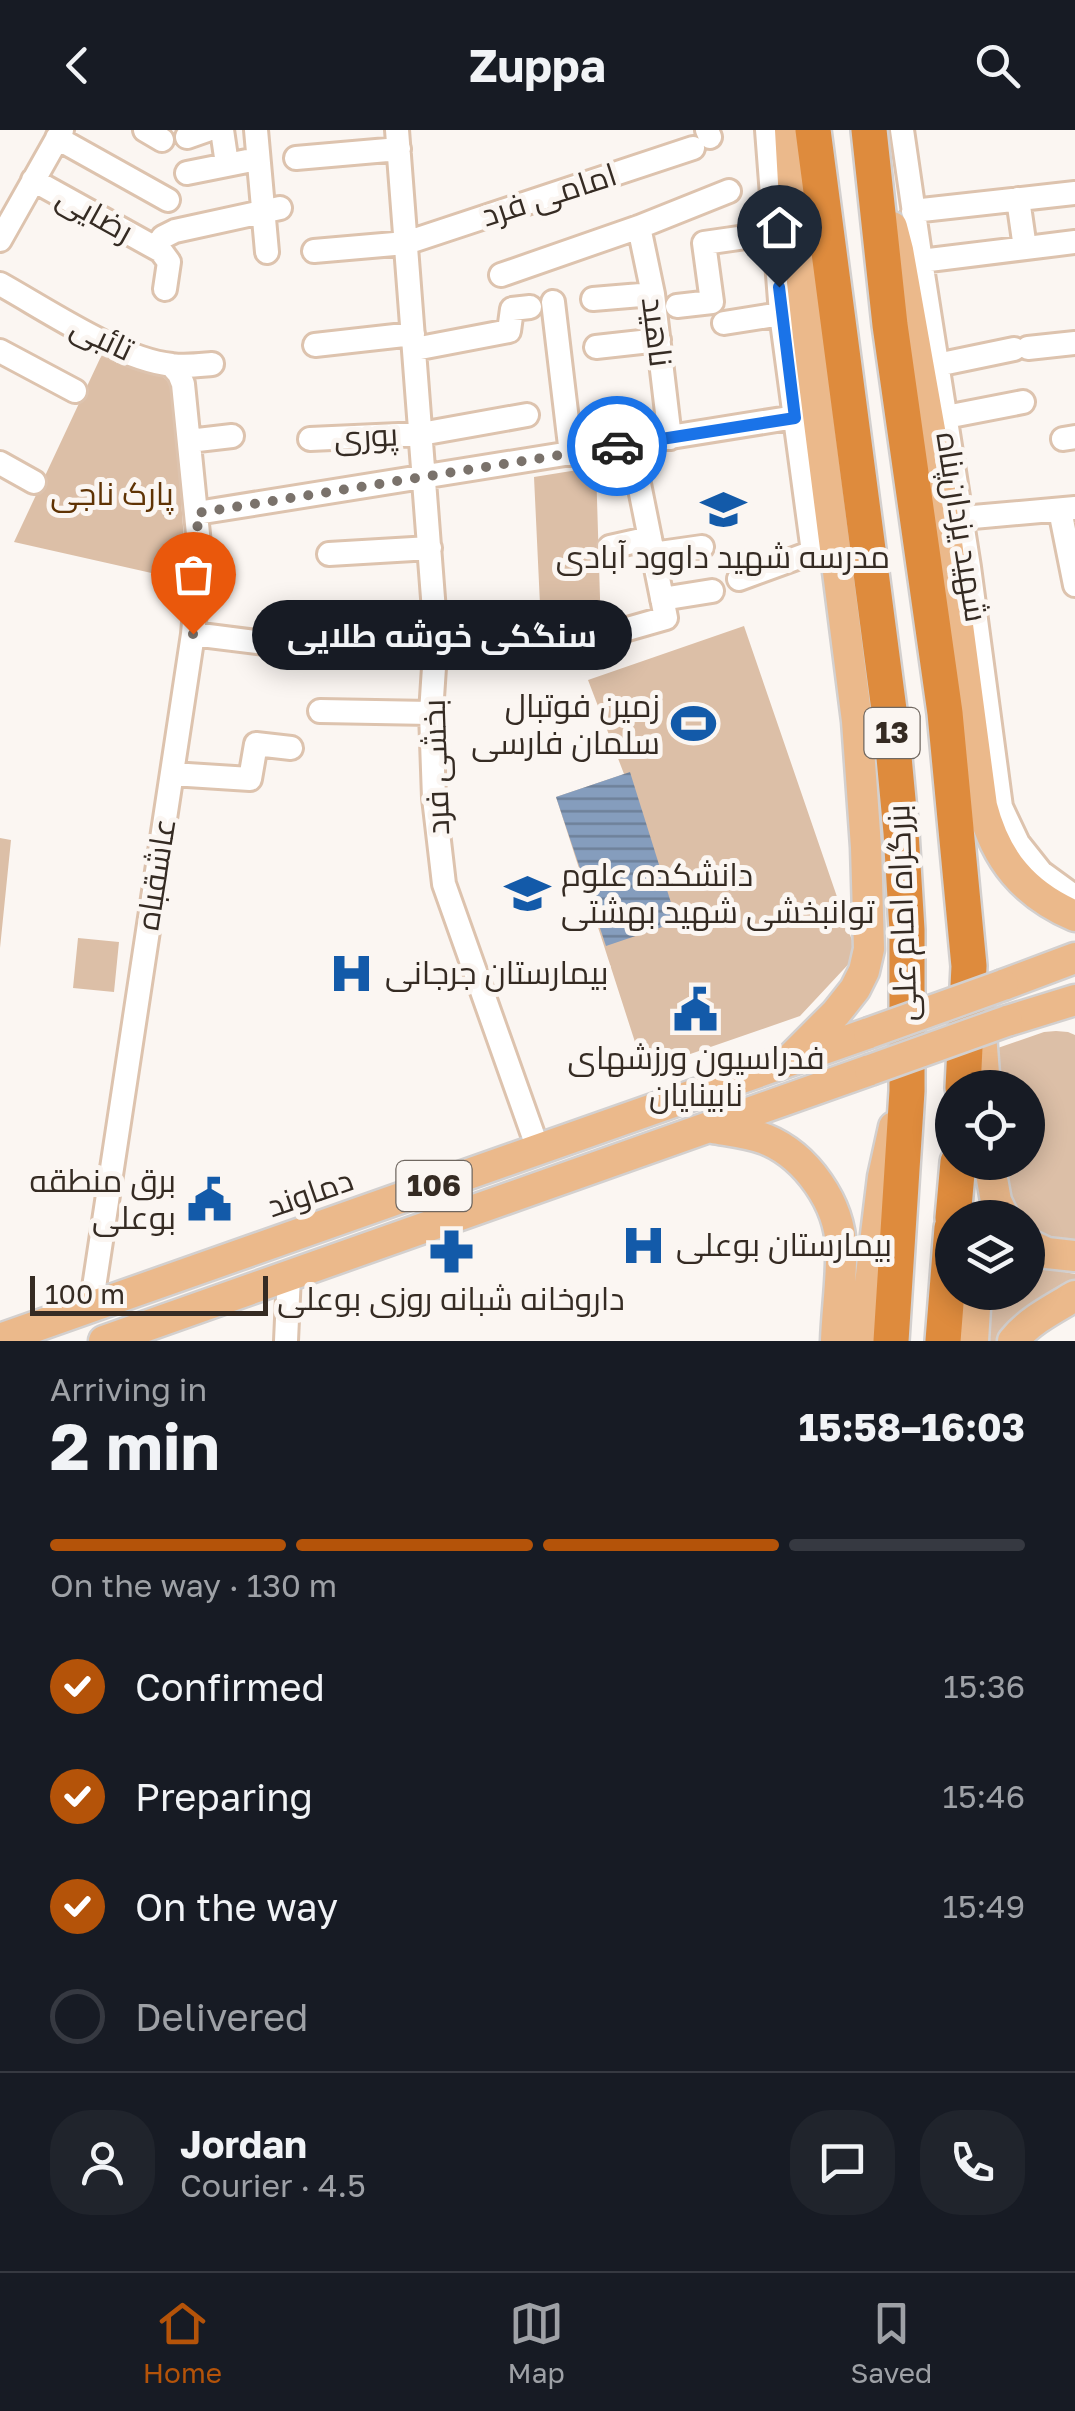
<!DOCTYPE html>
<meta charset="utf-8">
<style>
body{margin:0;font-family:"Golos Text",Cairo,sans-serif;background:#20242c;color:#f1f3f6;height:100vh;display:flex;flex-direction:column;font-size:38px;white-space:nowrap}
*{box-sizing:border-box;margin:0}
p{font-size:32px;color:#9ea1a6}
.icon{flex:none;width:55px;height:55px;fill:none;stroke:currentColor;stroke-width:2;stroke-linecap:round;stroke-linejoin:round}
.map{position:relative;height:1211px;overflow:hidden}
.details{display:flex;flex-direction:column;background:#171b24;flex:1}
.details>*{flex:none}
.fabs{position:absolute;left:935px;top:940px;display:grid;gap:20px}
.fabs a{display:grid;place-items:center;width:110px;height:110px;border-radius:50%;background:#171b24;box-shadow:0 5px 25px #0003;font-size:50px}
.scale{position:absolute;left:30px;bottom:25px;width:238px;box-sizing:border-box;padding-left:10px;border:5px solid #352b23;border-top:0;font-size:28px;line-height:35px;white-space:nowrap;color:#352b23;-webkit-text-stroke:8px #fbf6f2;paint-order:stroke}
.pin{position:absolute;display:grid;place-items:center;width:85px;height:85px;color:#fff;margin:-102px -42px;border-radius:50% 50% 50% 0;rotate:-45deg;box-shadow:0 0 10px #0007}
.pin .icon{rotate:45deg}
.courier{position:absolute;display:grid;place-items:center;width:100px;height:100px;margin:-50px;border:8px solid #1a73e8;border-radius:50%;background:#fff;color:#222;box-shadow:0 2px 12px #0007}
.bubble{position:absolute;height:70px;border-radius:35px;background:#171b24;box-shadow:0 5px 25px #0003;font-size:32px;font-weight:700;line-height:70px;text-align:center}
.summary em{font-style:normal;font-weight:700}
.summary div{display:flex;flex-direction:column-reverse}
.summary{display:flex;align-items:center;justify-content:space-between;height:170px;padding:0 50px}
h1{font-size:65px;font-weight:700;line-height:75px}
.bar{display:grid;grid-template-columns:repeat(4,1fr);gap:15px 10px;align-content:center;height:120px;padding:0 50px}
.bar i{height:12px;border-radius:8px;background:#363941}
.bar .on{background:#b45309}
.bar p{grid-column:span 4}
.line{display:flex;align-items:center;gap:25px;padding:0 50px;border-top:2px solid #363941}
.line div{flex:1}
.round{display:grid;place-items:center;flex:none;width:105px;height:105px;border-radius:40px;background:#20242c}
ol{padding:0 50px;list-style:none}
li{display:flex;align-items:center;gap:30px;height:110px}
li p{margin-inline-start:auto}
li .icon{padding:10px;border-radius:50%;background:#b45309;color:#fff;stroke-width:4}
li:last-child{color:#9ea1a6}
li i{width:55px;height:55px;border:5px solid #363941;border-radius:50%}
header{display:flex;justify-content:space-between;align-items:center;height:130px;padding:0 50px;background:#171b24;font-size:45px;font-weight:700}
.tabs{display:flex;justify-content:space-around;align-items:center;height:140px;border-top:2px solid #363941;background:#171b24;font-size:28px;color:#9ea1a6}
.tabs a{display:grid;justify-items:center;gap:5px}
.tabs .on{color:#b45309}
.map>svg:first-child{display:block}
</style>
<header><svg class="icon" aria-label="back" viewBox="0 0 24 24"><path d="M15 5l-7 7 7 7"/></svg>Zuppa<svg class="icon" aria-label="search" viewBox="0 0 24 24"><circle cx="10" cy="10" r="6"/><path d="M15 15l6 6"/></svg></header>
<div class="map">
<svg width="1075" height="1211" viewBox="0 0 1075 1211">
<defs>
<pattern id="water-rules" width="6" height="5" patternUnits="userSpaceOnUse" patternTransform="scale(2.5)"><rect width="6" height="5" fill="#859dbd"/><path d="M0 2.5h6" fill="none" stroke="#6e8099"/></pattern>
</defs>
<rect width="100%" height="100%" fill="#fbf6f2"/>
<!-- green -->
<path fill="#dcbfa7" d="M104 220C126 229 161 236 173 259L187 451 14 412Z
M596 337 602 533 573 534 572 538H543L534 347Z
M744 496 857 825 800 886 644 940 556 667 624 644 588 550Z
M0 708 11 710 0 818Z
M78 808 119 812 114 862 73 858Z
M1056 901 1068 902 1075 905V1110L1068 1113 1039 1105 1028 1092V1088L1024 1087 1014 1075 995 1033 1028 1032V958L989 957V921L1044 902Z
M1028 1135 1075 1144V1156L1001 1211H986L990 1163 1028 1162Z"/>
<!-- water -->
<path fill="url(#water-rules)" d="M630 642 677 792 606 816 556 667Z"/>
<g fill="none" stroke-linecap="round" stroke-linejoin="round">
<defs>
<path id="minor" d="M145 0 162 10
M222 0 227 34
M256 0 267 122
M397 0 436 507 431 583 434 668 444 754 538 1019
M707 0 710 7
M902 0 921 131 969 437 1001 677 1018 713 1041 742 1075 767
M187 7 207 0
M57 8 168 70
M296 28 399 19
M187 43 247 31
M33 50 161 121 169 132 165 159
M1018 69 1025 118
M913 81 1075 63
M639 97 653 164 670 308
M0 110 62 0
M156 118 163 107 175 101 280 78
M314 121 406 113 693 18
M921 131 1075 112
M501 145 639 97 729 61
M0 154C47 180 120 230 172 235 185 237 200 235 212 234
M593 169 653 164
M553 172 571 324
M677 176 712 172 704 113 773 103
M724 193 781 184
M315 215 413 204
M596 217 659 210
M1028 218 1075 213
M415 219 509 201 512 179 530 177
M0 221 75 261
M937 235 1014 219
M946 287 1023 272
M310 309 421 304 527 285
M1063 309 1075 307
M189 311 232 306
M0 333 34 352
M1060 380 1075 455
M197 383 795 287
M962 388 1075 378
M610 417 650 408
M329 424 430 418
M653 424 702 417
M739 449 813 422 781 184 767 0
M662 469 712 461
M617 502 666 488 631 314
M193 504 280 515
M349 510 436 507
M320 581 431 583
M172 644 250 649 256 614 291 618
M91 1177 193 504 200 424 183 254 179 244 171 235
M286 1211 289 1145"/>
<path id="major" d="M790 0 795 88 808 206 857 591 866 717 869 819 864 841 855 859 836 883 790 929
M892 97 898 120 938 345 982 676C996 730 1024 764 1075 786
M1003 855 1075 828
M979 876 985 958
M1007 891 1075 870
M713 998C730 1001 749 1003 765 1009 807 1026 840 1074 841 1118 842 1149 837 1180 836 1211
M989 1032 996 1071 1004 1088
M1028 1114 1047 1123 1075 1126
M0 1209 869 903
M104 1211 870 940
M863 1211 883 1047 894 997
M973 1211 976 1162
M1013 1211C1029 1191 1053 1179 1075 1166"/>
<path id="highway" d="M813 0 891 595 901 702 907 800V961L891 1211
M869 0 890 195 945 583 969 836 963 958
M953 1088 958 1032
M943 1211 952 1098"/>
</defs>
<!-- minor casing -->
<use href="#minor" stroke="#ddc3ae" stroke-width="28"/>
<!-- major casing -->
<use href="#major" stroke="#d3d0cf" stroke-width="35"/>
<!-- highway casing -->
<use href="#highway" stroke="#d3d0cf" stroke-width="40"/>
<!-- minor -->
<use href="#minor" stroke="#fff" stroke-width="22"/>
<!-- major -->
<use href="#major" stroke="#ebb98b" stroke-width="30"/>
<!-- highway -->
<use href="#highway" stroke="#de8b3d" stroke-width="35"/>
<defs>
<path id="major-bridge" d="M869 903 1003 855
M870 940 1007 891"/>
</defs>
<!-- major-bridge casing -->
<use href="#major-bridge" stroke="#d3d0cf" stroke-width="35" stroke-linecap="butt"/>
<!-- major-bridge -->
<use href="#major-bridge" stroke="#ebb98b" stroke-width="30"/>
</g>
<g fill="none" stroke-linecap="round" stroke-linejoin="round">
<!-- done -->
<path stroke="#7a726b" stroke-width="10" stroke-dasharray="0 18" d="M193 504 199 438 197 383 617 316"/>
<!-- route -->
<path stroke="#1a73e8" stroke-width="12" d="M617 316 795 288 779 157"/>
</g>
<!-- icons -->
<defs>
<symbol id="school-bare" viewBox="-9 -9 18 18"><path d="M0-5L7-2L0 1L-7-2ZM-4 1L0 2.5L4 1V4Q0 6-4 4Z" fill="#135aa9" stroke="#fbf6f2" stroke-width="2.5" paint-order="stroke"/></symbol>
<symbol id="stadium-bare" viewBox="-9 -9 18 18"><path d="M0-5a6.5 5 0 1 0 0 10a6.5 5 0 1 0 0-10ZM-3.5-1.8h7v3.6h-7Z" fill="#135aa9" stroke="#fbf6f2" stroke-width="2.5" paint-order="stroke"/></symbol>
<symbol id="university-bare" viewBox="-9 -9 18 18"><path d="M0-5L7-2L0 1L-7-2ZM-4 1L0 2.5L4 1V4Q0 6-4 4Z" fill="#135aa9" stroke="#fbf6f2" stroke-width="2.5" paint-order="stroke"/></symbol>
<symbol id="hospital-bare" viewBox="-9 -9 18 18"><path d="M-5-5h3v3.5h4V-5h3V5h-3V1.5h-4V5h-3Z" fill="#135aa9" stroke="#fbf6f2" stroke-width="2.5" paint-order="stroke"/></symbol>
<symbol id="civic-bare" viewBox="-9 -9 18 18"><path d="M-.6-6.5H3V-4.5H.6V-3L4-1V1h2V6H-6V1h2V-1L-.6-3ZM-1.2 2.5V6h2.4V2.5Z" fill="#135aa9" stroke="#fbf6f2" stroke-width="2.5" paint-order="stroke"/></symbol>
<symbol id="pharmacy-bare" viewBox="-9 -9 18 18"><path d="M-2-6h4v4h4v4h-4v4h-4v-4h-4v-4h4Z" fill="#135aa9" stroke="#fbf6f2" stroke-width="2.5" paint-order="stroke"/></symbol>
</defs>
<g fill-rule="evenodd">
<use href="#school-bare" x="692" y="348" width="63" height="63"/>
<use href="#stadium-bare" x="662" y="562" width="63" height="63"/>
<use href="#university-bare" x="496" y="732" width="63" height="63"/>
<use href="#hospital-bare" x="320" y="812" width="63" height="63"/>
<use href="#civic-bare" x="664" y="848" width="63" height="63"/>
<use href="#civic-bare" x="178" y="1038" width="63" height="63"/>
<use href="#hospital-bare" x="612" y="1084" width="63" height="63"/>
<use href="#pharmacy-bare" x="420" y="1090" width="63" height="63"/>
</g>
<g text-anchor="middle" stroke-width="10" stroke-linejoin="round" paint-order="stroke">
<!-- shield labels -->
<g fill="#fbf6f2" stroke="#706861" stroke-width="2.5">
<rect x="864.5" y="578" width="55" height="50" rx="8"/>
<rect x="396.5" y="1031" width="75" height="50" rx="8"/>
</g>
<g font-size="30" font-weight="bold" fill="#352b23">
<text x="892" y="613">13</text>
<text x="434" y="1066">106</text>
</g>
<!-- street labels -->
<g font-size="32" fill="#352b23" stroke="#fbf6f2">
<text transform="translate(549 65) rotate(-18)" y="11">امامی فرد</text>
<text transform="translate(95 84) rotate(29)" y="11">رضایی</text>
<text transform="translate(657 202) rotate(83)" y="11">ناهید</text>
<text transform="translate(102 208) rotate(25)" y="11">تائبی</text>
<text transform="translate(366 306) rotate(-3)" y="11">پوری</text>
<text transform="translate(962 397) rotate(81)" y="11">شهید یزدان‌پناه</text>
<text transform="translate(436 637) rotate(-92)" y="11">بخشی فرد</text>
<text transform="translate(156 744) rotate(-81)" y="11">عاشقباه</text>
<text transform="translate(902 783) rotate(-92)" y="11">بزرگراه امام علی</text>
<text transform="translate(310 1063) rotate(-19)" y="11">دماوند</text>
</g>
<!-- park labels -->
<g font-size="32" fill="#5f3304" stroke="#fbf6f2">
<text x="112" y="375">پارک ناجی</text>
</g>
<!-- poi labels -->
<g font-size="32" fill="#352b23" stroke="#fbf6f2">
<text x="723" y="438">مدرسه شهید داوود آبادی</text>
<text x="660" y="587" text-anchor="end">زمین فوتبال<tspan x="660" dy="37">سلمان فارسی</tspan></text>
<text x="561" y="756" text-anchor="start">دانشکده علوم<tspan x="561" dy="37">توانبخشی شهید بهشتی</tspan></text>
<text x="385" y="854" text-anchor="start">بیمارستان جرجانی</text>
<text x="696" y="939">فدراسیون ورزشهای<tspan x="696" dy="37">نابینایان</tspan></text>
<text x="176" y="1062" text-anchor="end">برق منطقه<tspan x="176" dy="37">بوعلی</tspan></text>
<text x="676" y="1126" text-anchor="start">بیمارستان بوعلی</text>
<text x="451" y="1180">داروخانه شبانه روزی بوعلی</text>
</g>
</g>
</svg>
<div class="fabs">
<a><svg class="icon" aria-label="locate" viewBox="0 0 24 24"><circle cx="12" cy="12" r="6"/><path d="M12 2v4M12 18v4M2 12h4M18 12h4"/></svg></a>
<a><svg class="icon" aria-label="layers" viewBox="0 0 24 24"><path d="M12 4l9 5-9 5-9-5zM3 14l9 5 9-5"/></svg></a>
</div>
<div class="scale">100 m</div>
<div class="pin" style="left:193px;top:504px;background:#ea580c"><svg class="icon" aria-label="bag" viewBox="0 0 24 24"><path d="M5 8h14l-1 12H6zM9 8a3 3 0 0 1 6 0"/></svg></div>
<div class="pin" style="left:779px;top:157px;background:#1f2937"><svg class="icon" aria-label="home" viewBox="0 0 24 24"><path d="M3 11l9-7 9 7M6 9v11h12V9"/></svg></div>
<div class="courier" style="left:617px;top:316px"><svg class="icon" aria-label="car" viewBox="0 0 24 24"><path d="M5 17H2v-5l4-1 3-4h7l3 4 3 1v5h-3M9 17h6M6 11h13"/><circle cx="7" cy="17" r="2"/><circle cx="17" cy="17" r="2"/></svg></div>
<div class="bubble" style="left:252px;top:470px;width:380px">سنگکی خوشه طلایی</div>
</div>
<section class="details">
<div class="summary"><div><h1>2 min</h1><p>Arriving in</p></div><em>15:58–16:03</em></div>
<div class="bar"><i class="on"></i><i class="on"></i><i class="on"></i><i></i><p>On the way · 130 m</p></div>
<ol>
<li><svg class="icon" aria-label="check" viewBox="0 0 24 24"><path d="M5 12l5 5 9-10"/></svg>Confirmed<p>15:36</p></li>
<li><svg class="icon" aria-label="check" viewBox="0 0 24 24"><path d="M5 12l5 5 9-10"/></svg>Preparing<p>15:46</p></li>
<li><svg class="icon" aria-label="check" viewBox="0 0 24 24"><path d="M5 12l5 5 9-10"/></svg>On the way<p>15:49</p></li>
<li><i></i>Delivered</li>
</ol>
<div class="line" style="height:180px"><a class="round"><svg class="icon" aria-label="person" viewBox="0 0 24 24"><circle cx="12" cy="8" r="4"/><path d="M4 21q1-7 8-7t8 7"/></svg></a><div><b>Jordan</b><p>Courier · 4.5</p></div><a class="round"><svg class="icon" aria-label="chat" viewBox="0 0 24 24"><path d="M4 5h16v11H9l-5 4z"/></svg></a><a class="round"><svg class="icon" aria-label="phone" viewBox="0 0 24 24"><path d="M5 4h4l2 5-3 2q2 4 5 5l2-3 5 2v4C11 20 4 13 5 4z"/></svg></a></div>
</section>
<nav class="tabs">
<a class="on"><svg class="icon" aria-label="home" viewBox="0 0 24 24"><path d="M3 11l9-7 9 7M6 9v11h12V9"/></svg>Home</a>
<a><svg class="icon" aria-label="map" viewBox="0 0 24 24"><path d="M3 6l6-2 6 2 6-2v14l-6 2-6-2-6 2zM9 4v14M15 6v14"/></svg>Map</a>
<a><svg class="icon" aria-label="saved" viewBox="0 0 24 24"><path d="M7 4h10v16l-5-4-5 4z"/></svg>Saved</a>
</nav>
